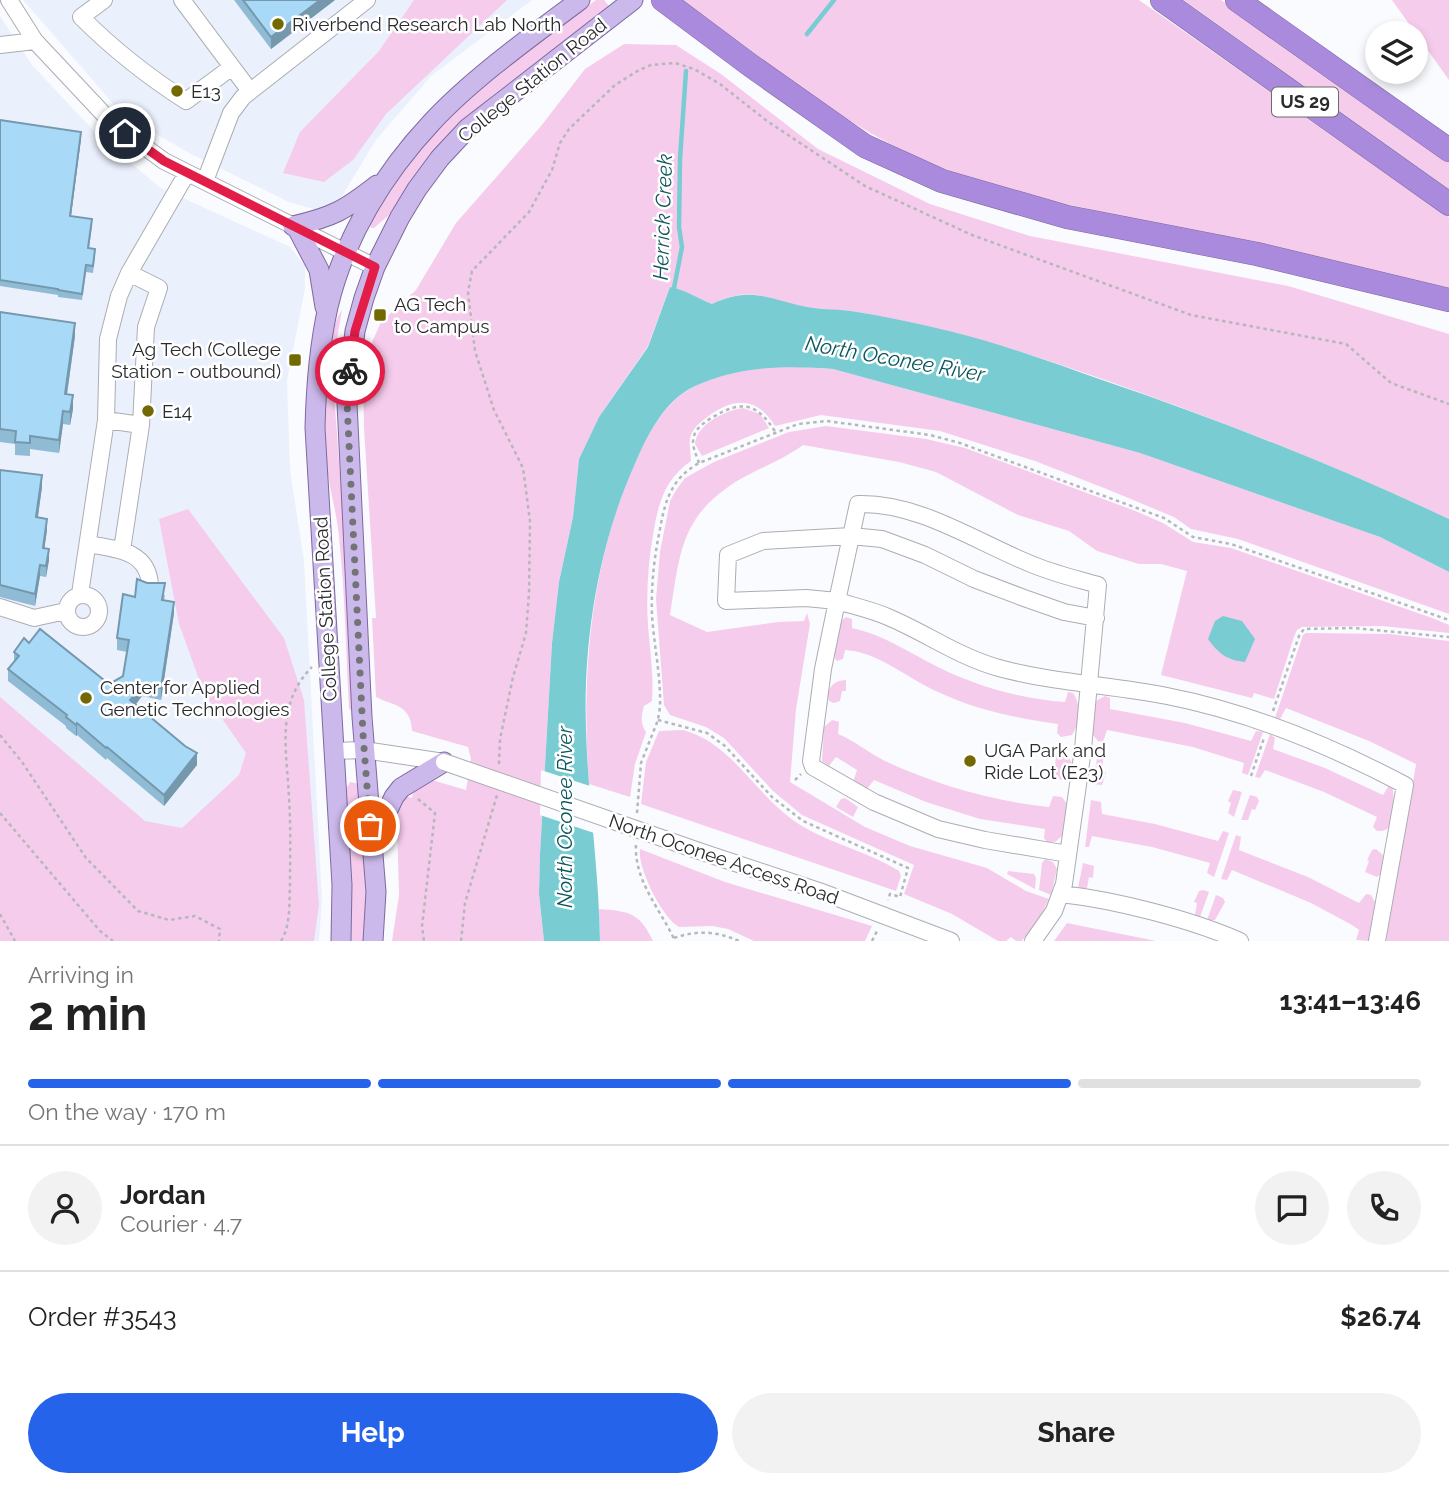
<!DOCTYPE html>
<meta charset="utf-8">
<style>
body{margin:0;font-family:Raleway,sans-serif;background:#f2f2f2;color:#222;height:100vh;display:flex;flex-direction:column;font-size:26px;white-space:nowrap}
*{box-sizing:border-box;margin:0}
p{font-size:23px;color:#767676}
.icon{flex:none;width:38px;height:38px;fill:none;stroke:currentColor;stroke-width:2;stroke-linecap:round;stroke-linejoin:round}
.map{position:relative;height:941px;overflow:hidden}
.details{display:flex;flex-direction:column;background:#fff;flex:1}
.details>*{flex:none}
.tools{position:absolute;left:1365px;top:21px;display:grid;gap:14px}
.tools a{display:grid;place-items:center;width:63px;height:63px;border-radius:50%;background:#fff;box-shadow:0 4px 10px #0003;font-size:35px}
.pin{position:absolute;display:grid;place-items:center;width:60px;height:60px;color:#fff;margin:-30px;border:4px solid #fff;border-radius:50%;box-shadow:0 2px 7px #0007}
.courier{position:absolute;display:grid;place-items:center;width:70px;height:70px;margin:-35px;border:5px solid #e11d48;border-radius:50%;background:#fff;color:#222;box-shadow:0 2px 9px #0007}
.summary em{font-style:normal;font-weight:700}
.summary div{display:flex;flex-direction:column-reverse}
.summary{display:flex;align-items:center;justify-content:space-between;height:119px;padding:0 28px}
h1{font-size:46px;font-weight:700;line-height:52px}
.bar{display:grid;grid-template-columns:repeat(4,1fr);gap:10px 7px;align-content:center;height:84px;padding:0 28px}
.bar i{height:9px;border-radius:5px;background:#e0e0e0}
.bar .selected{background:#2563eb}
.bar p{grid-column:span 4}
.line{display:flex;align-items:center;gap:18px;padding:0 28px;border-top:2px solid #e0e0e0}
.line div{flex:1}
.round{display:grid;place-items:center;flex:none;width:74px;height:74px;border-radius:37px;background:#f2f2f2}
.cta{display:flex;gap:14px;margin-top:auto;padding:14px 28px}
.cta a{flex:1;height:80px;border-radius:42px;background:#2563eb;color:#fff;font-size:28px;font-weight:700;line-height:80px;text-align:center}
.cta a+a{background:#f2f2f2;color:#222}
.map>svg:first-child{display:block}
</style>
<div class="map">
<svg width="1449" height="941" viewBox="0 0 1449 941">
<rect width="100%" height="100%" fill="#fafbfe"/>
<!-- built -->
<path fill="#ebf0fd" d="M23 0H532L431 76 376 140 339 201 320 211 289 202 193 155 123 115Z
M0 16 32 65 94 131 159 187 290 247 305 266V288L287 381 290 470 304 561 322 900 319 941H0Z"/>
<!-- green -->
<path fill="#f6ccec" d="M414 0H507L386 114 353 160 324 182 283 173 300 132 379 51Z
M596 0H604L609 6 493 95 452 132 413 178 389 215 374 228H371L370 224C391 190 411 158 439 129 485 80 543 41 596 0Z
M683 0H1139L1449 217V292C1349 269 1250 245 1150 222 1076 206 1000 193 930 163 844 126 770 65 694 11Z
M1183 0H1221L1449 161V189Z
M1392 0H1449V80Z
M624 44 676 45 721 74 818 149 930 204 1030 236 1288 286 1449 334V519C1361 477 1271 441 1180 407 1074 368 964 329 851 311 842 310 833 311 824 309 810 308 791 306 778 301 751 291 739 292 712 304 697 298 686 290 670 287L648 346 599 417 579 459 573 517 559 582 552 643 540 854 539 894 544 941H392L399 895 397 825 395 824 396 811 404 795 412 798 414 787 432 780 466 790 471 759 468 747 412 731C411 704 393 706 376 697L372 618H376L364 428 363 378 369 349 381 322 416 290 456 223 541 126 585 69Z
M342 310 332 367 344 527 353 711 349 709C346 652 345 594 339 537 337 514 330 492 327 468 323 437 323 333 342 310Z
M782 366 833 369 1140 453 1380 537 1449 572V614L1238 539 1191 529 1174 517 1109 490 1035 461 940 431 821 415 775 426C756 395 732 398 706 418 699 423 691 430 690 439 689 446 691 454 691 461 666 478 659 501 654 529 648 562 646 593 648 626 650 651 654 675 652 701L644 706C641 716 640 723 646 732L635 764 630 797 589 784C581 676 590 565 634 465 644 443 655 419 673 402 700 375 746 370 782 366Z
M743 408 760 414 769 428 702 456 695 444C697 424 724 411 743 408Z
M826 426 926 439 965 448 1133 510 1163 523 1193 542 1231 548 1432 618 1449 625V633L1382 626 1302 627 1297 630 1294 637 1274 699 1254 693 1252 698 1161 675 1187 571 1161 564H1139L1097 551 1069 531 1018 515 936 472 899 462 803 445C783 460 759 468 737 481 680 517 680 553 670 615L707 632 778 622 804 621 807 613 810 624 796 709 790 782 865 827 910 846 987 868 1026 891 1049 899 1040 917 1022 941H1016L1011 937 1006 941H998L952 914 904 894 914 865 802 815 773 791 724 738 706 727 670 715 664 705 656 599 660 552 670 501 676 490 685 478 714 462 789 432Z
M188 509 284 638 304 700 319 905 314 941H0V697L145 821 182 828 239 775 246 753 204 693 179 624 159 519Z
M846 617 852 619V628C885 635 911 654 940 668 979 687 1022 699 1065 702L1068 692 1073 693C1081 703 1080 724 1072 735L1061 737 1057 733 1058 724C1016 718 976 710 938 692 908 679 879 652 845 650L843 659 837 661 834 657 841 621Z
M1306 633 1390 634 1449 641V941H1386L1416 764 1369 741 1286 708 1280 719 1275 718 1303 635Z
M846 680V691H842L840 701 834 703 829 701C825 688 835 680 846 680Z
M1105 696 1110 698V709L1185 723 1251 741 1256 731 1263 732 1248 775 1242 773 1244 763 1193 747 1107 730 1103 742 1098 741 1092 734 1096 701Z
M832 720 839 722 838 734C855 741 869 753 885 761 937 785 992 801 1049 807L1053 796 1062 797 1067 804 1062 836 1055 842H1047L1044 838 1045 829 980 819 926 802 874 780 867 789 853 782 857 770 836 757 829 766 822 761 824 727Z
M683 730C730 742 754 792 793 820 825 843 866 850 899 871L901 876 896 891 641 804 646 762 659 731Z
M1270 734 1275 738 1273 749 1325 768 1383 795 1388 787H1392C1395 794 1393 821 1388 828 1385 831 1381 831 1377 831L1373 827 1377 817 1324 792 1265 770 1260 778 1255 777Z
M1061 753 1068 756 1072 763 1069 776 1061 780 1054 776 1056 756Z
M1097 758 1103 759V771L1106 772 1102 785 1093 784Z
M350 782 356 783 360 787 367 902 365 941H350L352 907 346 789Z
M1233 790 1242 792 1234 817 1228 813 1231 803 1228 801Z
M1250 795 1257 797 1259 801 1255 810 1252 809 1248 820H1241Z
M845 798 858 807 853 817 836 807 841 799Z
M1091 800 1101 802 1102 814 1155 824 1218 841 1223 831 1229 833 1214 877 1207 873 1210 863 1152 847 1092 836 1089 847H1085Z
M1236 835 1241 837 1239 850 1308 877 1359 903 1366 894 1371 895 1376 904 1369 941 1356 940 1359 930 1352 925 1311 903 1232 870 1227 880 1221 879Z
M640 849 725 882 872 926 865 941H754L728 929 712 926 679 927C663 919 637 868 640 849Z
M1376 849 1384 856 1381 874 1377 877 1365 872 1369 861 1367 860 1372 850Z
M1045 859 1053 862 1057 869 1051 895 1039 890 1042 863Z
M1083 863 1094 866 1093 878 1089 877 1087 888H1078Z
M1008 871 1034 874 1036 878 1035 889 1007 874Z
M1203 890 1209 892 1200 917 1195 915 1197 903 1194 902 1199 891Z
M1216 895 1223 898 1225 902 1215 920H1207Z
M599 909C629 911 640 913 653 941H600Z
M1067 923 1156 941H1054Z"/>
<!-- water -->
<path fill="#78ccd2" d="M670 287C686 290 697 298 712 304 756 284 771 302 814 308 826 310 838 309 851 311 883 316 917 323 949 331 1002 344 1054 363 1105 381 1222 421 1337 466 1449 519V572L1380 537 1140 453 833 369C786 365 737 366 693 387 663 402 647 436 634 466 598 547 583 641 586 730 588 800 599 870 600 941H544L539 894 540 854 552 643 559 582 573 517 579 459 599 417 648 347Z
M1223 616 1242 621 1255 639 1245 662C1227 660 1219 654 1208 639L1215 621Z"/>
<!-- pier -->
<path fill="#fafbfe" d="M541 770 593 787 597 834 540 815Z"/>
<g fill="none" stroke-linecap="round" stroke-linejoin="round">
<!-- stream -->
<path stroke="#78ccd2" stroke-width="4.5" d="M807 34 834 0
M673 293 682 247 679 227 680 159 686 71"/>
<defs>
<path id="minor" d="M9 0 35 41 111 122 164 161 375 267
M104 0 81 17C113 49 147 76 186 101L232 67
M182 0 250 91
M0 45 35 41
M205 181 231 113 243 97 367 0
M106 420 141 425
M88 544C115 549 148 550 150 585
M122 550 141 425 146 327 159 288 129 273
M80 594 106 420 108 339 119 296 129 273 187 173
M67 611a16 16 0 1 1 32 0a16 16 0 1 1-32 0Z
M0 607 34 618 66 611
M333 751 364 750 444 762
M699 851 819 891 951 941
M1068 854 985 840 938 829 874 802 813 767 811 761 823 669 837 601C854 606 872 610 888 617 926 633 959 657 999 668 1054 683 1111 685 1167 696 1249 712 1331 746 1405 785L1377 941
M1061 894C1115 900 1190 919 1240 941
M1033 941 1054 911 1064 884 1083 749 1098 585C1077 579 1056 574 1036 566 979 544 920 502 858 504L837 601 806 598 726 601 728 555 763 541 851 536 882 539 925 555 974 579 1024 598 1064 612 1096 618"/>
<path id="major" d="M293 226C333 217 345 210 377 185
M297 228 319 270 325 307
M372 844 394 797 401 788 444 762
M341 941 342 885 315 428C316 387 319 347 328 307 344 238 384 173 432 122 473 78 532 36 580 0
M373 941 376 892 362 717 347 403 355 331 364 298 375 267 400 217 417 189 440 158 468 128 633 0"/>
<path id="highway" d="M663 0 750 65 865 146 942 181 1067 217 1257 254 1449 300
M1162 0 1449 204
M1237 0 1449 150"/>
</defs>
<!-- minor casing -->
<use href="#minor" stroke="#abadb2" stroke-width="18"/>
<!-- major casing -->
<use href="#major" stroke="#7d699f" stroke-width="21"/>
<!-- highway casing -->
<use href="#highway" stroke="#7d699f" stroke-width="24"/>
<!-- path -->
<path stroke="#b6b7ba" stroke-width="2.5" stroke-dasharray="3.5 3.5" stroke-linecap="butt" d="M699 463C696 454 691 445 694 436 696 428 706 421 713 417 743 399 758 404 776 433
M1273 711 1299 636 1304 629 1353 628 1449 637
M658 720 707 733 725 746 772 797 803 821 908 868 900 897 890 894 888 900
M0 735 22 762 86 858 138 911 169 920 195 916 220 929 219 941
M499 764 500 739 513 677 526 633 529 593 530 521 523 468 494 410 475 351 468 292 472 271 529 212 552 170 560 143 569 129 615 85 639 70 651 65 675 63 694 69 720 84 767 121 865 186 972 235 1191 315 1346 344 1391 383 1449 404
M1251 776 1264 738
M795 780 801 774
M418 799 435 813 422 926 424 941
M0 813 100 931 113 941
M637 813 641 763 658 720 660 707C661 676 654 646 652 615 651 586 654 558 660 529 665 500 672 478 699 463L798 424 827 421 930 435 960 443 1164 518 1193 537 1231 544 1449 620
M636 845C634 881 661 910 675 941
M0 914 15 941
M674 938C697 930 716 931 739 941
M281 941C291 925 289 903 290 884 290 855 291 827 289 798 287 751 275 704 312 667
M461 941 465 903 497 795
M872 941 878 929"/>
<!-- minor -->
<use href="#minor" stroke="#fff" stroke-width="16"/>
<!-- major -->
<use href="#major" stroke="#ccb9eb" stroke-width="19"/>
<!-- highway -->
<use href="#highway" stroke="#aa8add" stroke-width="23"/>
<defs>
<path id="minor-bridge" d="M444 762 699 851"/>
</defs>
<!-- minor-bridge casing -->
<use href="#minor-bridge" stroke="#abadb2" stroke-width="18" stroke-linecap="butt"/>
<!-- minor-bridge -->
<use href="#minor-bridge" stroke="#fff" stroke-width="16"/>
</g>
<!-- wall -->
<path fill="#90bbd4" d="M234 0H335L271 49Z
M0 120 81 138 71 216 92 226 89 248 95 256 93 273 86 272 82 300 58 297V295L0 286Z
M0 312 75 336 67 395 73 409 70 425 63 424 59 453 30 449V456L15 455V444L0 442Z
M0 470 42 487 38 517 47 530 44 548 49 560 46 577 40 576 35 606 0 597Z
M165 595 164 600 174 613 161 700 142 696 136 704 197 765 164 806 107 758 106 760 77 735 76 736 66 728V726L8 681V669L14 662V652L29 643 109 684 123 676 127 652 117 650V638L135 597Z"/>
<!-- shaded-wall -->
<path fill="#7698ad" d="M320 0H335L271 49V37Z
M81 132V138L70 223V216Z
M75 323V336L65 407V394Z
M73 395V409L70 425V412Z
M63 411V424L59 453V440Z
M42 475V487L36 529V517Z
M47 519V530L43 559V548Z
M49 549V560L46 577V566Z
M40 565V576L35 606V594Z
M174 602V613L161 700V688Z
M142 685V696L130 712V700Z
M77 723V735L76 736V725Z
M197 753V765L164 806V795Z"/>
<!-- building -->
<path fill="#a8d9f7" stroke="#7698ad" stroke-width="2" d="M243 0H320L271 37Z
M0 120 81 132 70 216 92 219 88 248 95 249 93 266 86 265 82 294 58 290V289L0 280Z
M0 312 75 323 65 394 73 395 70 412 63 411 59 440 30 436V443L15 442 16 431 0 429Z
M0 470 42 475 36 517 47 519 43 548 49 549 46 566 40 565 35 594 0 585Z
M137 579 147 583H165L162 600 174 602 161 688 142 685 130 700 185 746 197 753 164 795 107 747 106 748 77 723 76 725 66 717 67 715 8 669 19 656 14 652 24 638 29 643 40 629 109 684 123 676 129 640 117 638 123 594 135 597Z"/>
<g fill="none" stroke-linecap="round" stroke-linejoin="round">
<!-- done -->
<path stroke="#737476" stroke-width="7" stroke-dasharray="0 12.6" d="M350 371 347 402 349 444 363 734 370 826"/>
<!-- route -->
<path stroke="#e11d48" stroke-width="9" d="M125 133 164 161 375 267 355 331 350 371"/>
</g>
<!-- markers -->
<g fill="#726900" stroke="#fff" stroke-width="2.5">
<circle cx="278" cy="24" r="7"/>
<circle cx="177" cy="91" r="7"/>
<rect x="373" y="308" width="14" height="14" rx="3.5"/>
<rect x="288" y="353" width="14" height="14" rx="3.5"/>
<circle cx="148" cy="411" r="7"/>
<circle cx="86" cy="698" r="7"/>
<circle cx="970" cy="761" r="7"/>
</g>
<g text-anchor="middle" stroke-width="5" stroke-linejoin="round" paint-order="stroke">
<!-- shield labels -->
<rect fill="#fff" stroke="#6a6b6c" stroke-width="2" x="1272" y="87.5" width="66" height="29" rx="5"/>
<g font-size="18" font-weight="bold" fill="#2a2b2d">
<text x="1305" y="108">US 29</text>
</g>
<!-- poi labels -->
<g font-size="19" fill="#2a2b2d" stroke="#fff" text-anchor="start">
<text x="292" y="31">Riverbend Research Lab North</text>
<text x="191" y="98">E13</text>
<text x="394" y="311">AG Tech<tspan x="394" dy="22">to Campus</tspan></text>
<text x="281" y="356" text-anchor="end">Ag Tech (College<tspan x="281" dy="22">Station - outbound)</tspan></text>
<text x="162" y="418">E14</text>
<text x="100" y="694">Center for Applied<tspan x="100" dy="22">Genetic Technologies</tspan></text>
<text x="984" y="757">UGA Park and<tspan x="984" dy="22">Ride Lot (E23)</tspan></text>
</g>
<!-- street labels -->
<g font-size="19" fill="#2a2b2d" stroke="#fff">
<text transform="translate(532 80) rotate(-39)" y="7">College Station Road</text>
<text transform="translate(325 609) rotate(-93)" y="7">College Station Road</text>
<text transform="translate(724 859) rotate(19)" y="7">North Oconee Access Road</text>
</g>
<!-- water labels -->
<g font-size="21" font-style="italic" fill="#0d575c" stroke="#fff">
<text transform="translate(663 217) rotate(-88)" y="7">Herrick Creek</text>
<text transform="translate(895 359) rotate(10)" y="7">North Oconee River</text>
<text transform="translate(565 817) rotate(-90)" y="7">North Oconee River</text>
</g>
</g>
</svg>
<div class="tools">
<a><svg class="icon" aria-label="layers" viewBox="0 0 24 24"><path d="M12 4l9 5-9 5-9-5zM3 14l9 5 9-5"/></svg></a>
</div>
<div class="pin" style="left:370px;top:826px;background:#ea580c"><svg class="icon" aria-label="bag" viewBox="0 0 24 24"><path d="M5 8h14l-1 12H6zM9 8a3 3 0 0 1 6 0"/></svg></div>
<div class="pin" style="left:125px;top:133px;background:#1f2937"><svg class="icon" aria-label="home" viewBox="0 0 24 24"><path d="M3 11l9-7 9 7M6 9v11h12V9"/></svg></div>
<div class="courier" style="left:350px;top:371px"><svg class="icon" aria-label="bike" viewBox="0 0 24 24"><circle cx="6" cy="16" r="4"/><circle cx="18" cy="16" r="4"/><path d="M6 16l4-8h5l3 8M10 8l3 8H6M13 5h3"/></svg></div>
</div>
<section class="details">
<div class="summary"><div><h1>2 min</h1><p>Arriving in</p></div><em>13:41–13:46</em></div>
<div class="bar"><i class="selected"></i><i class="selected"></i><i class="selected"></i><i></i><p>On the way · 170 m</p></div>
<div class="line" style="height:126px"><a class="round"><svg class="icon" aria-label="person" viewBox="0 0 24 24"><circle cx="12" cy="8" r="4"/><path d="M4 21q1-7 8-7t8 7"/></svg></a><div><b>Jordan</b><p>Courier · 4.7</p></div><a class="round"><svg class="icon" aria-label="chat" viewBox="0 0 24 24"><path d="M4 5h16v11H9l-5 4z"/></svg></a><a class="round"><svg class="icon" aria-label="phone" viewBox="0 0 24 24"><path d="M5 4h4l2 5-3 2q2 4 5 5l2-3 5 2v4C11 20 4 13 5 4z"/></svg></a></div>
<div class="line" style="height:91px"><div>Order #3543</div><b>$26.74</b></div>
<div class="cta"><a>Help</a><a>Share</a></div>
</section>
